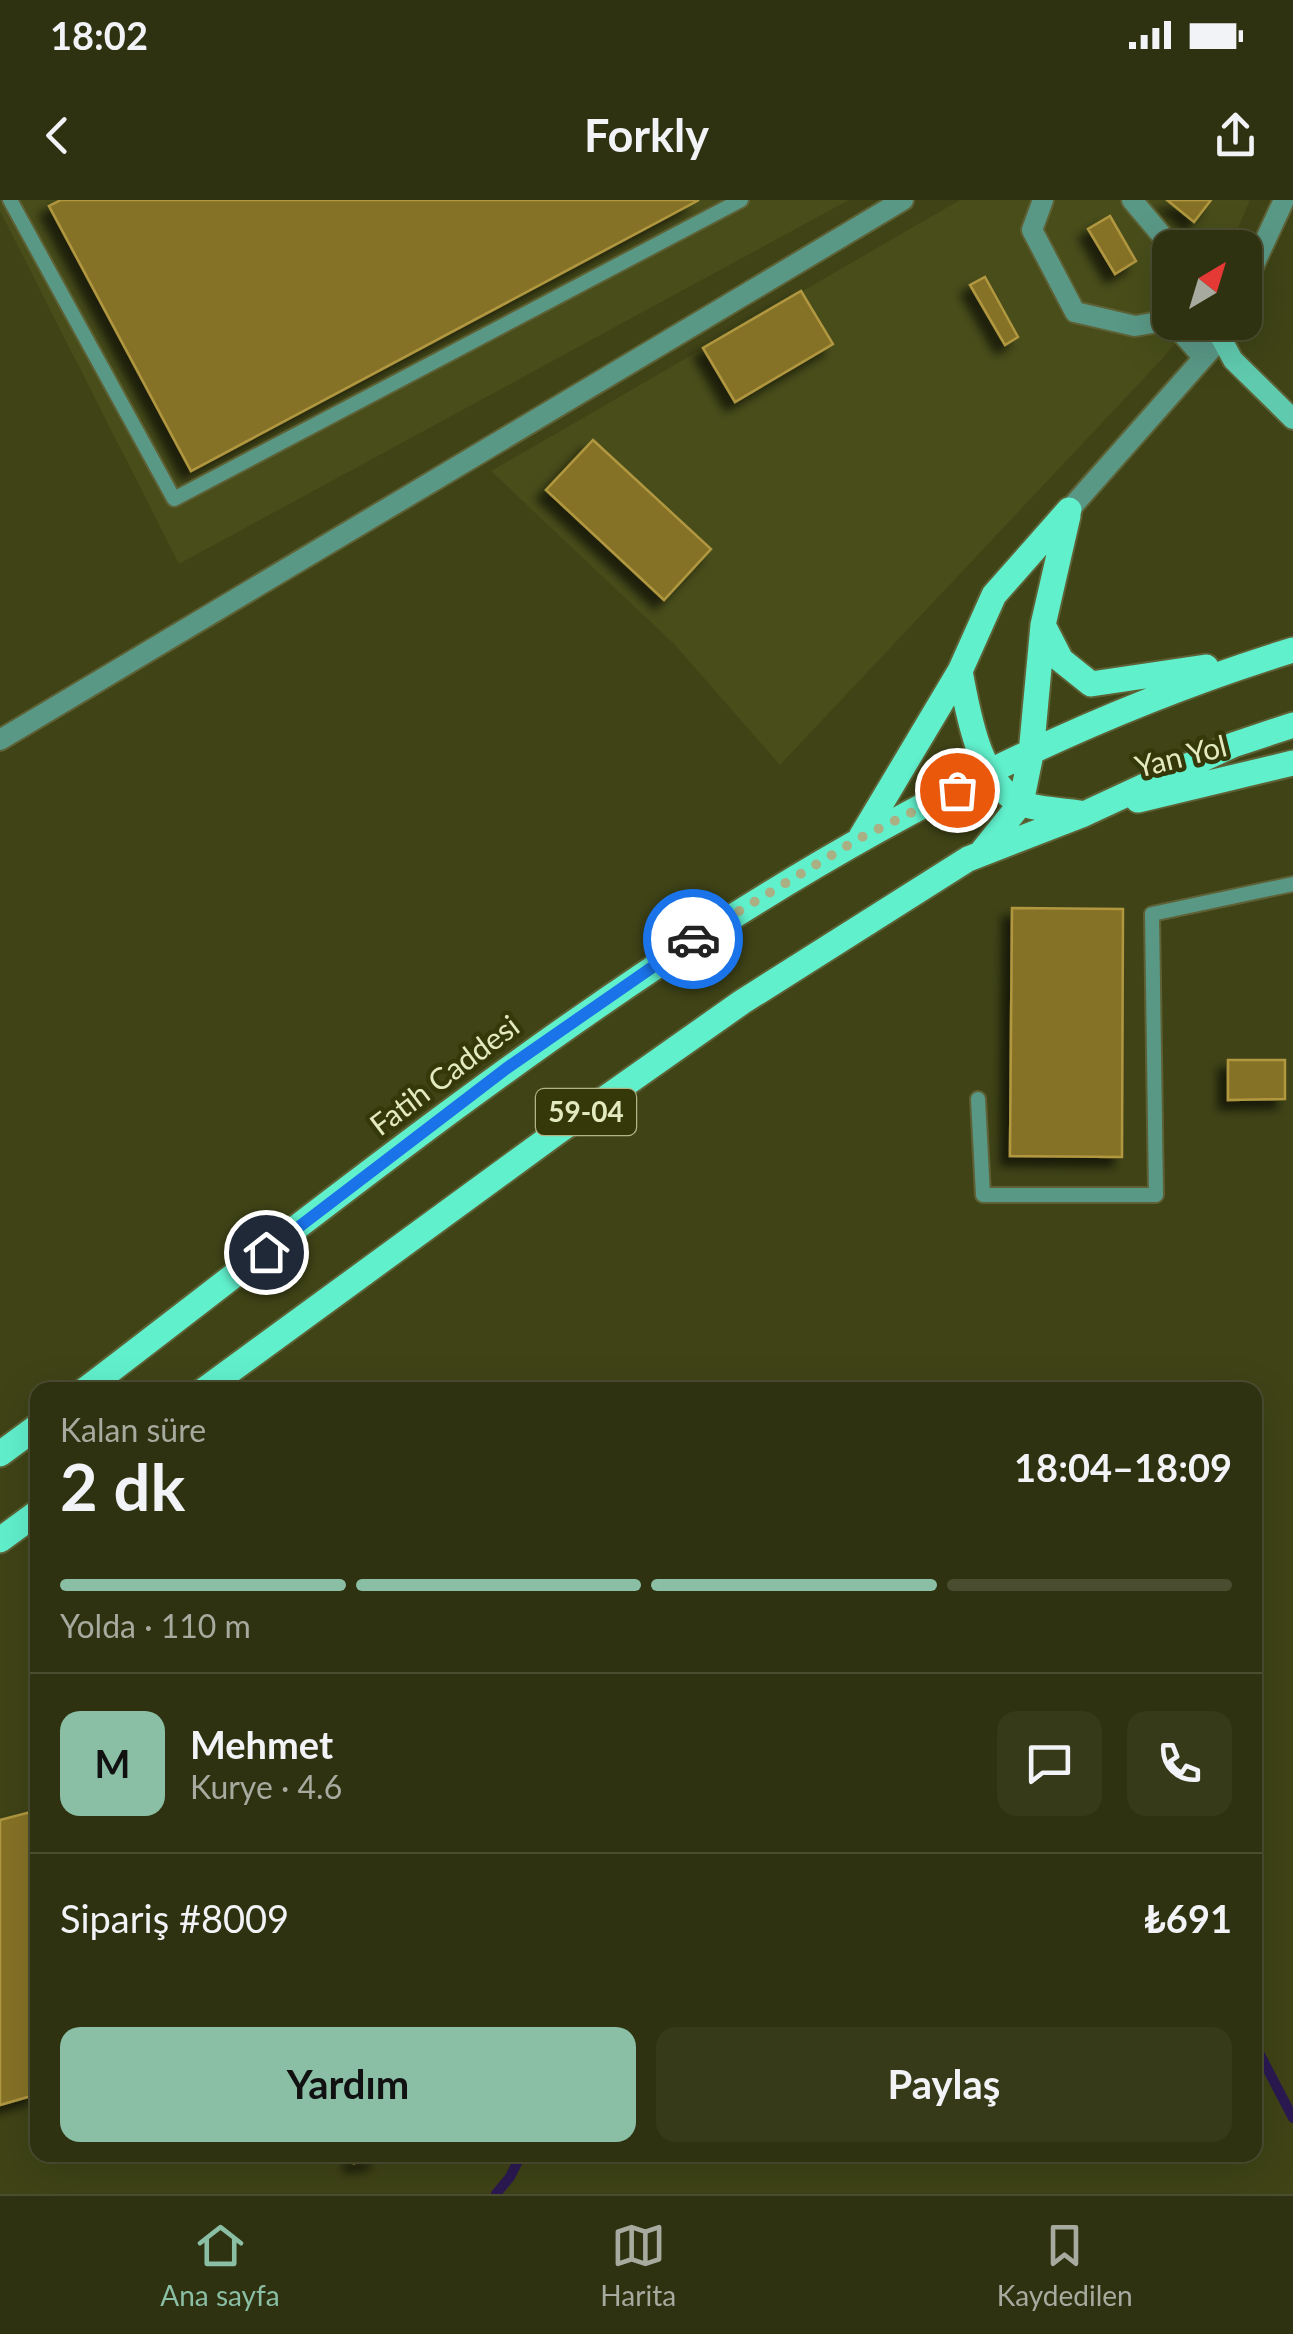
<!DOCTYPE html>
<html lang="tr">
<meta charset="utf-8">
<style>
body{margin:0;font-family:Lato,sans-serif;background:#373a19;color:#f1f3f6;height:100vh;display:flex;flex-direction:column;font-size:38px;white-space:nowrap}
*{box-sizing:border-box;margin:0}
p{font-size:32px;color:#a7aa9f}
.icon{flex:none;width:55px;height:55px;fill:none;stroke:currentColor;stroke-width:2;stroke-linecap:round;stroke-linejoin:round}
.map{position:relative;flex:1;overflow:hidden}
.drawer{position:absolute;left:30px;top:1182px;width:1232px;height:780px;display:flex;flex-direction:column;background:#2f3210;border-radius:20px;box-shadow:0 10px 40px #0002,0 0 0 2px #4a4d30}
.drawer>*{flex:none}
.needle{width:65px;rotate:38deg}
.tools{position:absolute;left:1152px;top:30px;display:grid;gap:20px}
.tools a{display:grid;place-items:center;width:110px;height:110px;border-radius:20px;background:#2f3210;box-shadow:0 10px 40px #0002,0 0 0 2px #4a4d30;font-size:50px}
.pin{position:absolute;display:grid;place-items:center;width:85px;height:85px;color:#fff;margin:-42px;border:5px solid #fff;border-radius:50%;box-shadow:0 2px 10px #0007}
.courier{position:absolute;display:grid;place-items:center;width:100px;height:100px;margin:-50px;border:8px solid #1a73e8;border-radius:50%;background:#fff;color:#222;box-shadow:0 2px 12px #0007}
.summary em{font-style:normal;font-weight:700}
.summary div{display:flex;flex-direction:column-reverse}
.summary{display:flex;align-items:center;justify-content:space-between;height:170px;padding:0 30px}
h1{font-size:65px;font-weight:700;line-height:75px}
.bar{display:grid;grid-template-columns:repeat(4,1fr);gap:15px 10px;align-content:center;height:120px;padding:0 30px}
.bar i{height:12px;border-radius:8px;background:#4a4d30}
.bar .active{background:#8abfa5}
.bar p{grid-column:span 4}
.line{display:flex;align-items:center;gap:25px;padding:0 30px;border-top:2px solid #4a4d30}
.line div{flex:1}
.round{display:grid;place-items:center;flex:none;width:105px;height:105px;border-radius:20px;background:#373a19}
.primary-button{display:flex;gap:20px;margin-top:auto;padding:20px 30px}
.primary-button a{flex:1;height:115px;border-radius:20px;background:#8abfa5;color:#111;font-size:40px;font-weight:700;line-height:115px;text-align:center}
.primary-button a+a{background:#373a19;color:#f1f3f6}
.status{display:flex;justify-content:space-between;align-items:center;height:70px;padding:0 50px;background:#2f3210;direction:ltr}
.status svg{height:28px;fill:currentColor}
header{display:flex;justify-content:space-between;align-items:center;height:130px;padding:0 30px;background:#2f3210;font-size:45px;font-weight:700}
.tab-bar{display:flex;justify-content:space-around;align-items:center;height:140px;border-top:2px solid #4a4d30;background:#2f3210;font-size:28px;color:#a7aa9f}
.tab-bar a{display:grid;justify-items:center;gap:5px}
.tab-bar .active{color:#8abfa5}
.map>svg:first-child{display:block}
</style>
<div class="status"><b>18:02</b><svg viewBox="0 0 49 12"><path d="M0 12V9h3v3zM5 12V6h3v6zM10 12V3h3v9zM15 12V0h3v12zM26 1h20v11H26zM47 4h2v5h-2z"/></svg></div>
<header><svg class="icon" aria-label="back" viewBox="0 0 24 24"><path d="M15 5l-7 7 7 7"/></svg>Forkly<svg class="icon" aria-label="share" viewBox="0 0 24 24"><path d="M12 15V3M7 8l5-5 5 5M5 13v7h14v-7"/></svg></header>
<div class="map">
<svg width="1293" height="1994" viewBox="0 0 1293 1994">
<defs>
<filter id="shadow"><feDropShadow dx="-9" dy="9" stdDeviation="5" flood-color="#0009"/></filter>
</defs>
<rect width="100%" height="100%" fill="#3f4316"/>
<!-- built -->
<path fill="#484d1a" d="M0 0H849L179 364 0 11Z
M960 0H1250L1230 47 1170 48V122L1192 123 1164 157 780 565 674 444 491 271Z"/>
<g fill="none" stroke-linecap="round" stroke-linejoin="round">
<!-- stream -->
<path stroke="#2b1951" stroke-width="10" d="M1255 1845 1293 1918
M496 1994 510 1977 521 1955"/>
</g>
<!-- building -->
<path fill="#867225" stroke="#b09741" stroke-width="2.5" filter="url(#shadow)" d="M61 0H699L191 271 49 6Z
M1167 0H1211L1194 22Z
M1110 16 1136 61 1115 74 1088 29Z
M985 77 1018 137 1005 145 970 85Z
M801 91 833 144 735 202 703 148Z
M593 240 711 349 664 400 546 290Z
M1012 708 1123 709 1122 957 1010 956Z
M1228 860H1285V899L1228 900Z
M38 1610V1894L0 1905V1620Z
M353 1955H378L379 1959 354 1963Z"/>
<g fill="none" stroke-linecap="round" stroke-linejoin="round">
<defs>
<path id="service" d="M10 0 174 299 741 0
M978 899 983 995H1156L1152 714 1293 684"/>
<path id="minor" d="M1043 0 1032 30 1075 112 1135 126 1170 120
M1132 0 1164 38 1170 114
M1245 84 1284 0
M1172 122 1203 157
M1069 310 1221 138 1228 122
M0 540 903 0"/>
<path id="secondary" d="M1221 138 1233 160 1293 219"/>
<path id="primary" d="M1043 425 1061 460 1091 484 1206 467
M960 471C968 512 979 587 1024 604 1040 610 1062 610 1080 613
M1138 600 1293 563
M861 637 960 471 994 395 1069 310
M981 653 1021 603 1031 554 1043 425 1068 316
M85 1190C461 903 832 592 1293 450
M204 1190 556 933 742 802 968 659 1084 614 1233 545 1293 525
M0 1254 38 1226
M0 1340 38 1312"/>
</defs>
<!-- service casing -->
<use href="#service" stroke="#5d6135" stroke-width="18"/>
<!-- minor casing -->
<use href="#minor" stroke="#5d6135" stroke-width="24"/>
<!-- secondary casing -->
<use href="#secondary" stroke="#5d6135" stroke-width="24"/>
<!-- primary casing -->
<use href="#primary" stroke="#5d6135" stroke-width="29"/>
<!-- service -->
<use href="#service" stroke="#5a9886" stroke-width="14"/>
<!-- minor -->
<use href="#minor" stroke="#5a9886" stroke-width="20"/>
<!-- secondary -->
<use href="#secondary" stroke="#60caae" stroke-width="20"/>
<!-- primary -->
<use href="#primary" stroke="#61f0cc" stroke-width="25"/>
</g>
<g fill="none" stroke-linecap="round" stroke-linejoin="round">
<!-- done -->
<path stroke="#aab084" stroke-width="10" stroke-dasharray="0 18" d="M693 739 860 638 957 590"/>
<!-- route -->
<path stroke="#1a73e8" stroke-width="12" d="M266 1052 507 868 693 739"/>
</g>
<g text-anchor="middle" stroke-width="9" stroke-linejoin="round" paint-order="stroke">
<!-- shield labels -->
<rect fill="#35390a" stroke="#b0b589" stroke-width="2.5" x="536" y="889" width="100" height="46" rx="8"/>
<g font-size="28" font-weight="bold" fill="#e4eac0">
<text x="586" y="922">59-04</text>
</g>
<!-- street labels -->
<g font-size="30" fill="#e4eac0" stroke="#35390a">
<text transform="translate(1181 557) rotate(-14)" y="10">Yan Yol</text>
<text transform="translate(445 876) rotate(-37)" y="10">Fatih Caddesi</text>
</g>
</g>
</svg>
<div class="tools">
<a><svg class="needle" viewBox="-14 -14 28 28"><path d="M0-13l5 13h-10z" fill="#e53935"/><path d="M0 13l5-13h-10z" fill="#a7aa9f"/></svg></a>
</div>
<div class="pin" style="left:957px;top:590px;background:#ea580c"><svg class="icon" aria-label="bag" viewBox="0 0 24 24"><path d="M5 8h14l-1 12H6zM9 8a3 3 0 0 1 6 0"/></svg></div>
<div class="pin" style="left:266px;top:1052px;background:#1f2937"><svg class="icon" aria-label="home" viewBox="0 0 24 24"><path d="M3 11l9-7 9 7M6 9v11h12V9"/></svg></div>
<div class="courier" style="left:693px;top:739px"><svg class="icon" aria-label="car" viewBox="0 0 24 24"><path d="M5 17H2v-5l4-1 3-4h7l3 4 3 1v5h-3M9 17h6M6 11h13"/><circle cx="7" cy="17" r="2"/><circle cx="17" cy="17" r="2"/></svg></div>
<section class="drawer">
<div class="summary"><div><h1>2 dk</h1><p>Kalan süre</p></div><em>18:04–18:09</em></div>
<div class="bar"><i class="active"></i><i class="active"></i><i class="active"></i><i></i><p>Yolda · 110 m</p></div>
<div class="line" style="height:180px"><b class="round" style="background:#8abfa5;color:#111">M</b><div><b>Mehmet</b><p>Kurye · 4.6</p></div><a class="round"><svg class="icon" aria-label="chat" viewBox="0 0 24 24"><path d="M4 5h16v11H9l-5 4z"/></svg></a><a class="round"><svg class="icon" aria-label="phone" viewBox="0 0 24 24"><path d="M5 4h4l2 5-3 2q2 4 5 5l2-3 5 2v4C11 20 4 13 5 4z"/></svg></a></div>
<div class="line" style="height:130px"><div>Sipariş #8009</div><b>₺691</b></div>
<div class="primary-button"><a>Yardım</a><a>Paylaş</a></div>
</section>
</div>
<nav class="tab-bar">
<a class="active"><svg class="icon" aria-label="home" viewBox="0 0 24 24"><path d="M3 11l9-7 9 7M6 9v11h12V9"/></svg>Ana sayfa</a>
<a><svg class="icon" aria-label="map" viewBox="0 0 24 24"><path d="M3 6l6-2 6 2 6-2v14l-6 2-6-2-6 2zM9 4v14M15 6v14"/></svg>Harita</a>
<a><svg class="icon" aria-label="saved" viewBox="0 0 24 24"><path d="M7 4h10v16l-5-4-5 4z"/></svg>Kaydedilen</a>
</nav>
